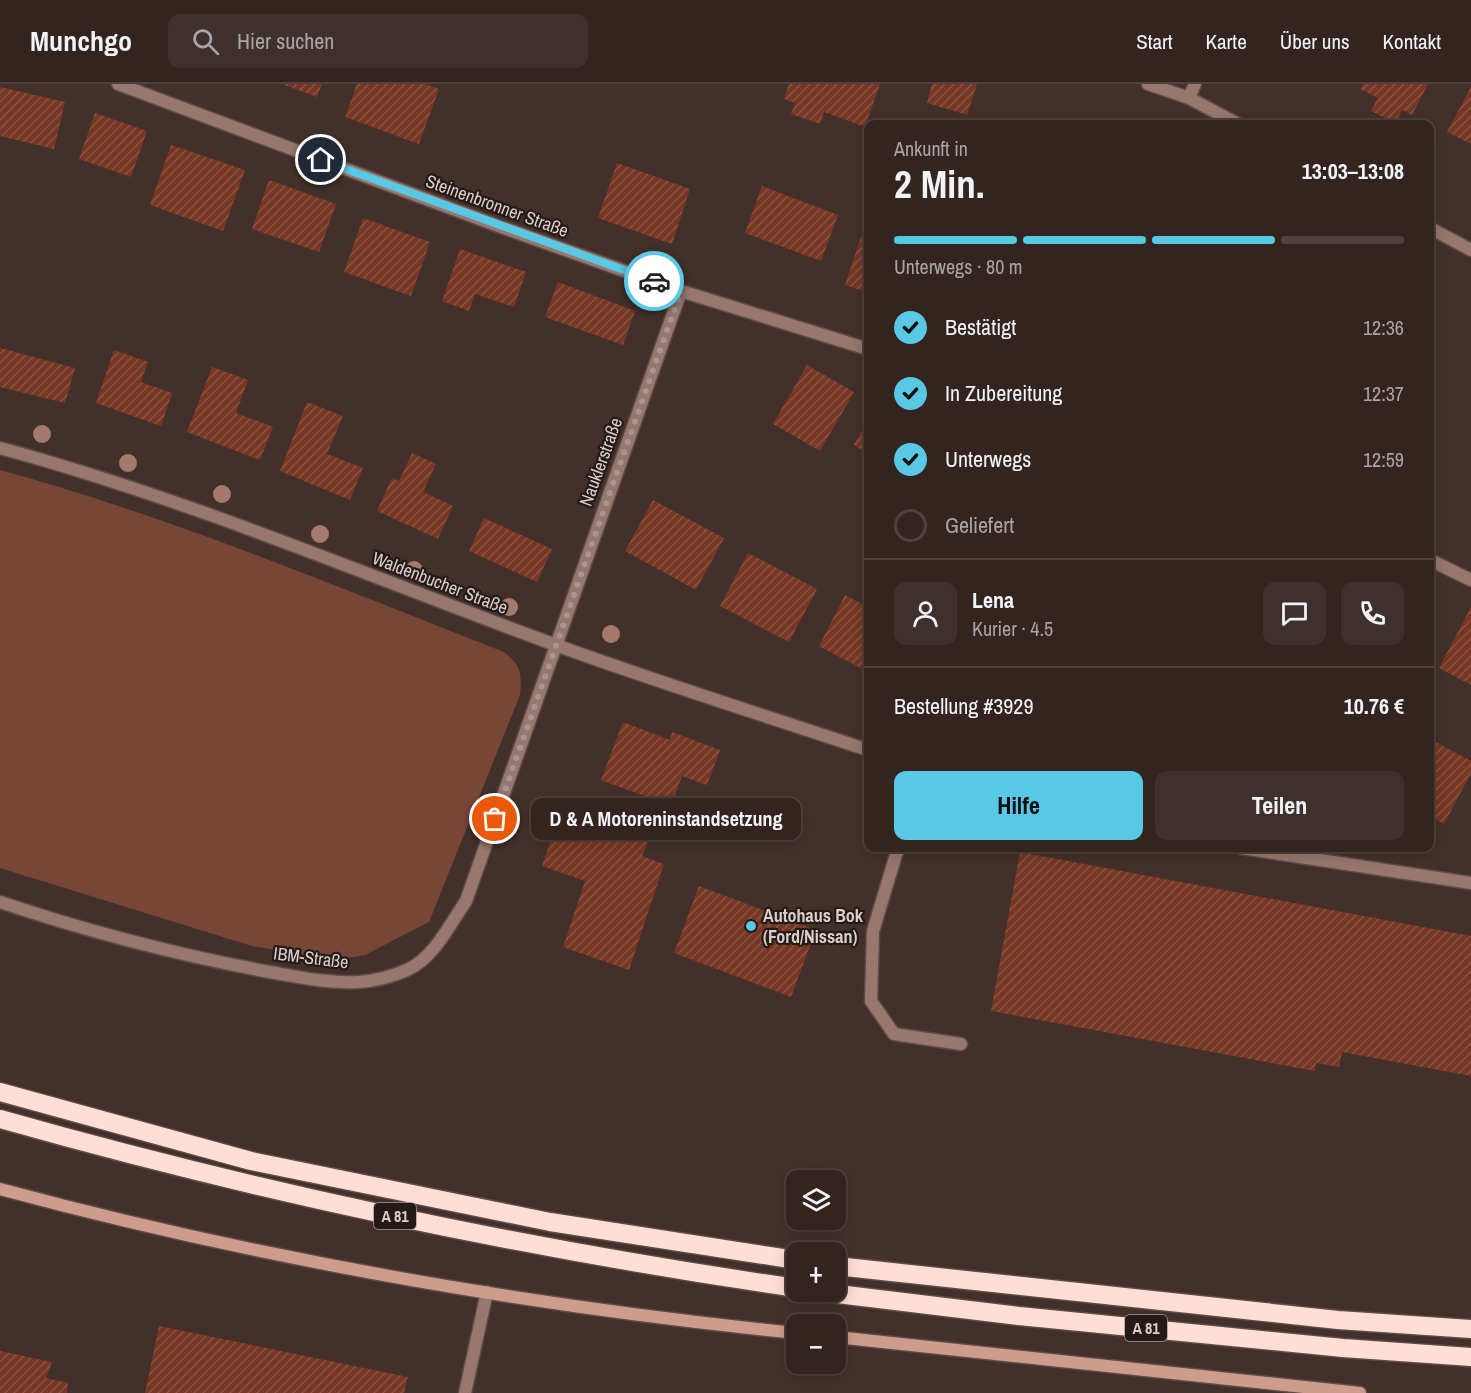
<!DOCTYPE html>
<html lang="de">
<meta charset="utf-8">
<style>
body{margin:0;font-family:"Archivo Narrow",sans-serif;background:#3e302d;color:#f1f3f6;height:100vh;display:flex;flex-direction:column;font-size:22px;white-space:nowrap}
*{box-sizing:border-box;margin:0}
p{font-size:20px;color:#a9a4a5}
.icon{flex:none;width:33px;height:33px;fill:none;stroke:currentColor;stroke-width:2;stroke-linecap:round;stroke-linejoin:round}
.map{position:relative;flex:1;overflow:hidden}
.sheet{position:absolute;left:864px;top:36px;width:570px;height:732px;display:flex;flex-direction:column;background:#332420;border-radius:12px;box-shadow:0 3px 15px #0003,0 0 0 2px #4e413e}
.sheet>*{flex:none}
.fabs{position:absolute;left:786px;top:1086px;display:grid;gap:12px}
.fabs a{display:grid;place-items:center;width:60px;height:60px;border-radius:12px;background:#332420;box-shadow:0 3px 15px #0003,0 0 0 2px #4e413e;font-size:30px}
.pin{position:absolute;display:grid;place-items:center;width:51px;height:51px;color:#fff;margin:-26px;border:3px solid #fff;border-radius:50%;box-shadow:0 2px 6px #0007}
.courier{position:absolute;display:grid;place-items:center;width:60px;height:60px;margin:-30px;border:4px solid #59c8e5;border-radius:50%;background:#fff;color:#222;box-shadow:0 2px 8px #0007}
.bubble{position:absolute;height:42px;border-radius:12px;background:#332420;box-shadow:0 3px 15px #0003,0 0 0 2px #4e413e;font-size:20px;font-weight:700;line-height:42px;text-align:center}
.overview em{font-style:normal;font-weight:700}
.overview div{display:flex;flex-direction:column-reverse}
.overview{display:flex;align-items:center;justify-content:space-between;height:102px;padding:0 30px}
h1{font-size:39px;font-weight:700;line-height:45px}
.bar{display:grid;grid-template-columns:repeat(4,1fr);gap:9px 6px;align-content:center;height:72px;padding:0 30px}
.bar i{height:8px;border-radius:4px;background:#4e413e}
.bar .selected{background:#59c8e5}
.bar p{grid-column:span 4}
.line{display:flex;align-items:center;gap:15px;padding:0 30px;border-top:2px solid #4e413e}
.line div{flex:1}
.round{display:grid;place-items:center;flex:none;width:63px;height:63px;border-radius:12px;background:#3e302d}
ol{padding:0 30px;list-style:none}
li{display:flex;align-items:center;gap:18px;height:66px}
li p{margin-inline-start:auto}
li .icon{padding:6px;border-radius:50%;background:#59c8e5;color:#111;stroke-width:4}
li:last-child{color:#a9a4a5}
li i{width:33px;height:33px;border:3px solid #4e413e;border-radius:50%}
.cta{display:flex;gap:12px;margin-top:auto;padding:12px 30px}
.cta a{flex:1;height:69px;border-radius:12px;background:#59c8e5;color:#111;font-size:24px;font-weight:700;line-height:69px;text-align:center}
.cta a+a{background:#3e302d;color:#f1f3f6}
header{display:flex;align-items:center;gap:36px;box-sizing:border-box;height:84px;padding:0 30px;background:#332420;border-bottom:2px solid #4e413e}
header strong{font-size:28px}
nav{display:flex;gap:33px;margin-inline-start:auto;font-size:21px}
.search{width:420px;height:54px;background:#3e302d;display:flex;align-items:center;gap:15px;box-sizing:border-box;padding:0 21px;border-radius:12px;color:#a9a4a5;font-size:22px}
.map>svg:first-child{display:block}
</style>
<header>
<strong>Munchgo</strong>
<div class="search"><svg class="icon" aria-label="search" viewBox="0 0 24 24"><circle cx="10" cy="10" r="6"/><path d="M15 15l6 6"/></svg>Hier suchen</div>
<nav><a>Start</a><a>Karte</a><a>Über uns</a><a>Kontakt</a></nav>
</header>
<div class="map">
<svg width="1471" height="1309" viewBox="0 0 1471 1309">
<defs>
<pattern id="building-hatch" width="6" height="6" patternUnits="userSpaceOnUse" patternTransform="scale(1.5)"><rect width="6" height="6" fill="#773724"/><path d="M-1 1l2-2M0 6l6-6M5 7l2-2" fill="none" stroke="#8a5342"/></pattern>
</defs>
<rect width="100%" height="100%" fill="#44302a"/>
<!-- green -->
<path fill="#774637" d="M0 386C172 433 338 503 504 568 521 581 522 590 520 611L429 838 365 871 336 876 252 862 0 784Z"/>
<!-- building -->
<path fill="url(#building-hatch)" d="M282 0H322L317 13Z
M357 0H425L439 5 419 60 345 33Z
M789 0H880L865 43 824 28 820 40 791 30 795 19 784 15Z
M932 0H977L967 31 927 19Z
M1363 0H1428L1412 31 1402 26 1395 39 1371 27 1378 14 1360 5Z
M0 3 65 18 54 65 0 52Z
M1471 3V60L1447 48Z
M95 29 147 47 131 93 79 75Z
M171 61 245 86 223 147 150 121Z
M617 79 690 105 672 160 598 134Z
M269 96 336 120 319 168 252 145Z
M762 102 838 131 821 177 745 149Z
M363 134 430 158 411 212 344 188Z
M865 141 868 142V209L845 201Z
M460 165 526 188 514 223 475 210 469 227 442 217Z
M558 198 635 227 623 261 545 233Z
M0 264 75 284 65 319 0 303Z
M114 266 148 278 141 298 172 309 161 342 96 319Z
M807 281 854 308 820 367 773 340Z
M212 283 248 296 236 329 273 343 260 376 187 348Z
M307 318 343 332 327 370 363 384 350 416 280 387Z
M868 335V370L854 361Z
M412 369 436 380 423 408 453 422 438 455 377 427 392 394 399 397Z
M653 416 724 454 696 506 625 467Z
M484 434 552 465 537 498 469 467Z
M748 469 817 505 789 558 720 522Z
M845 511 868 523V588L819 562Z
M1471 523V601L1439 584Z
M623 638 670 656 672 648 720 666 707 701 682 692 671 722 601 696Z
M1430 655 1471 677V689L1444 740 1430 732Z
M561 727 648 757 642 772 664 780 629 886 563 863 585 797 542 782Z
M1020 768 1471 852V992L1342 968 1339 983 1316 979 1315 987 991 927Z
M699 802 816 846 791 913 674 869Z
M159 1242 408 1293 404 1309H145Z
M0 1267 52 1278 46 1294 68 1299 67 1309H0Z"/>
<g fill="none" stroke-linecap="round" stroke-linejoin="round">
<defs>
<path id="lane" d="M898 764 873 847 871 917 894 950 961 960
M465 1309 487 1208"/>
<path id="street" d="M118 0 501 143 681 207 868 265
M1148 0 1189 14 1238 40
M1189 14 1195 0
M1430 144 1471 166
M0 364C189 415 370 493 553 560 657 598 763 631 868 666
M1430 476 1471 496
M1241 764 1471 799
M0 818C86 847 175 870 264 887 295 892 327 900 359 898 374 897 393 892 407 886 434 874 450 840 466 817L681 207"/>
<path id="secondary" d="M0 1105C260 1175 529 1222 796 1249
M836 1253 1360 1309"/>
<path id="highway" d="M0 1008 251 1077 550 1138 796 1176
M0 1035C261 1109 528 1165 796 1204
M836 1182 1338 1236 1471 1245
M821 1208 1019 1232 1343 1264 1471 1273"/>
</defs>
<!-- lane casing -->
<use href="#lane" stroke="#5f4c47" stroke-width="15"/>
<!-- street casing -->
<use href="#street" stroke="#5f4c47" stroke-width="15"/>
<!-- secondary casing -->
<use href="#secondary" stroke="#5f4c47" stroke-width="15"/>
<!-- highway casing -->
<use href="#highway" stroke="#5f4c47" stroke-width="21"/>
<!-- lane -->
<use href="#lane" stroke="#97776e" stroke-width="12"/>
<!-- street -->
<use href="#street" stroke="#97776e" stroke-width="12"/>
<!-- secondary -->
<use href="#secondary" stroke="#ce9c8d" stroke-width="12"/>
<!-- highway -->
<use href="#highway" stroke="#ffded5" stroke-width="18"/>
</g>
<!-- trees -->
<g fill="#a57a6e">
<circle cx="42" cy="350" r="9"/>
<circle cx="128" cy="379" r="9"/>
<circle cx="222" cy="410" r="9"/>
<circle cx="320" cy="450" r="9"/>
<circle cx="414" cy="486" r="9"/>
<circle cx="509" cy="523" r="9"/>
<circle cx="611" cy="550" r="9"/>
</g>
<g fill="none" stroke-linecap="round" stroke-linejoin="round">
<!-- done -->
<path stroke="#a69792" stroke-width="6" stroke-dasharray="0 10.8" d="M495 735 681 207 654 197"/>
<!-- route -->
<path stroke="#59c8e5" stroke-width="8" d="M321 76 654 197"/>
</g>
<!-- markers -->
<circle fill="#59c8e5" stroke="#241b18" stroke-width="2" cx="751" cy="842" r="6"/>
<g text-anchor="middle" stroke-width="4.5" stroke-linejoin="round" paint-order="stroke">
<!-- shield labels -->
<g fill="#241b18" stroke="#a49895" stroke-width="1.5">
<rect x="374" y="1119" width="42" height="26" rx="4.5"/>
<rect x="1125" y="1231" width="42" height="26" rx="4.5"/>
</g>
<g font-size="16" font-weight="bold" fill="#dbceca">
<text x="395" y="1138">A 81</text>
<text x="1146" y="1250">A 81</text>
</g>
<!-- street labels -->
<g font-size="18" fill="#dbceca" stroke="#241b18">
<text transform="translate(497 122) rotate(20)" y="6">Steinenbronner Straße</text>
<text transform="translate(601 378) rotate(-70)" y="6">Nauklerstraße</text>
<text transform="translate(440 499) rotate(21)" y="6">Waldenbucher Straße</text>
<text transform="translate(311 874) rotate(7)" y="6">IBM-Straße</text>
</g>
<!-- poi labels -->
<g font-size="18" font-weight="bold" fill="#dbceca" stroke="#241b18" text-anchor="start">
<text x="763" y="838">Autohaus Bok<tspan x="763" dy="21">(Ford/Nissan)</tspan></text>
</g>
</g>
</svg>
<div class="fabs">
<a><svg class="icon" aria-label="layers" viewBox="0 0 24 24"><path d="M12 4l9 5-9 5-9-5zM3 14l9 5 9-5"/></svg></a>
<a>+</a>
<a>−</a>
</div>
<div class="pin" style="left:495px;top:735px;background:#ea580c"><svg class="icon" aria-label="bag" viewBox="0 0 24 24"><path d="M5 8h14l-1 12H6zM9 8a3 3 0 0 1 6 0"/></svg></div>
<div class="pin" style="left:321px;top:76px;background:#1f2937"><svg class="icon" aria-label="home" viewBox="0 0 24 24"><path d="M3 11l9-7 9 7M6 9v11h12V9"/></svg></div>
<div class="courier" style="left:654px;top:197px"><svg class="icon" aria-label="car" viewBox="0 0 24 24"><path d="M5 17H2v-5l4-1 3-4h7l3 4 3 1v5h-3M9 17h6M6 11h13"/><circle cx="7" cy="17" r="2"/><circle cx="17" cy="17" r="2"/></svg></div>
<div class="bubble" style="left:531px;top:714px;width:270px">D &amp; A Motoreninstandsetzung</div>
<section class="sheet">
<div class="overview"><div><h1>2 Min.</h1><p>Ankunft in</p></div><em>13:03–13:08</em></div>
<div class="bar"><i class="selected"></i><i class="selected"></i><i class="selected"></i><i></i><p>Unterwegs · 80 m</p></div>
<ol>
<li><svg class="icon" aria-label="check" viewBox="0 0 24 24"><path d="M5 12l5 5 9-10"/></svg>Bestätigt<p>12:36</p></li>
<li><svg class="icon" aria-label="check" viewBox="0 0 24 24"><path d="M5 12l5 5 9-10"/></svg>In Zubereitung<p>12:37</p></li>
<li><svg class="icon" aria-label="check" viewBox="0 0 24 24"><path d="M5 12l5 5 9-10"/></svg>Unterwegs<p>12:59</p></li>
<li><i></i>Geliefert</li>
</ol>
<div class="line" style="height:108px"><a class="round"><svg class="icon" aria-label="person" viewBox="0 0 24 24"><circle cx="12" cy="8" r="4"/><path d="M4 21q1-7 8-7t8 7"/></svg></a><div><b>Lena</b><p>Kurier · 4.5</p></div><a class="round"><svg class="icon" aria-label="chat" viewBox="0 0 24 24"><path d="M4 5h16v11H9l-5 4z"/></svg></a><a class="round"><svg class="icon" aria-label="phone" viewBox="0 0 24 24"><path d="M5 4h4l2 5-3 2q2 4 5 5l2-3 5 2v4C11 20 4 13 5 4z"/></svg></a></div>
<div class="line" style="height:78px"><div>Bestellung #3929</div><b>10.76 €</b></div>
<div class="cta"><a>Hilfe</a><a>Teilen</a></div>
</section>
</div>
